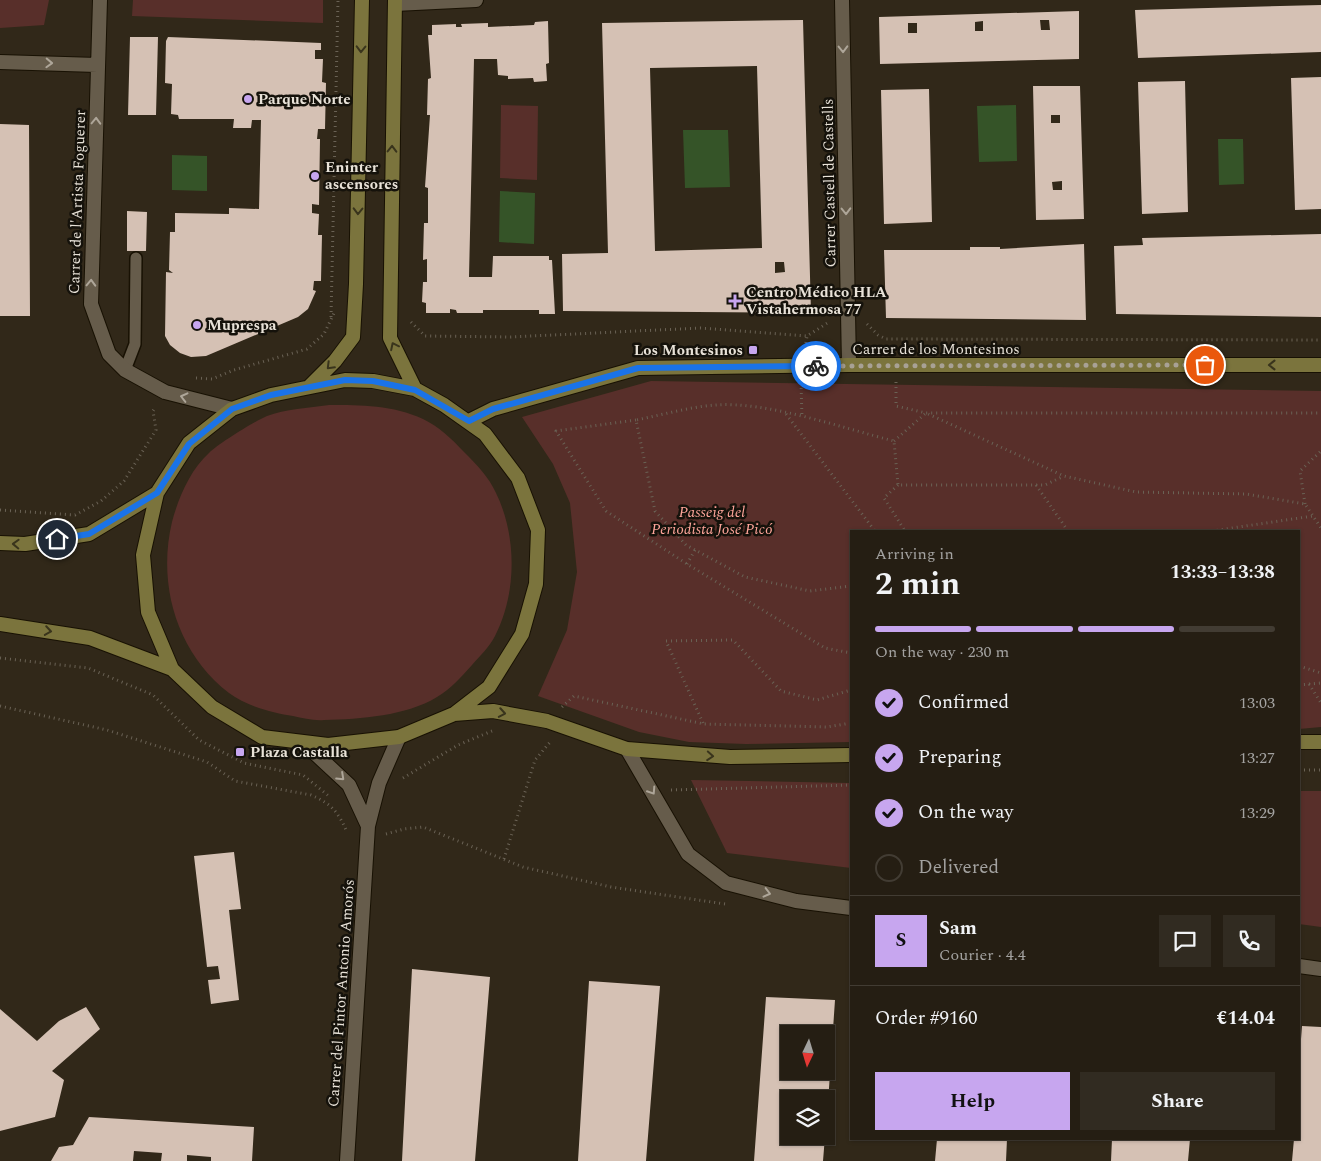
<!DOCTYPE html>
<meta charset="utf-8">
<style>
body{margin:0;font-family:Spectral,serif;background:#312b21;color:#f1f3f6;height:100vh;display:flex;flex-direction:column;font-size:19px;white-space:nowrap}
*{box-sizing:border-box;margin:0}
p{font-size:16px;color:#a3a2a0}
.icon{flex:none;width:28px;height:28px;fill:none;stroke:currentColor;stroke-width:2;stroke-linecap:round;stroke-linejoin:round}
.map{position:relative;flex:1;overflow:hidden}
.side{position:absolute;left:850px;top:530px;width:450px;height:610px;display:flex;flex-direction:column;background:#251e13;border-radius:0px;box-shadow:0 1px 4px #0004,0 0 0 1px #423c33}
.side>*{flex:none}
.needle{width:32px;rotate:184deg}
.fabs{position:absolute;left:780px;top:1025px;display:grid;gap:10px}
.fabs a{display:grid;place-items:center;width:55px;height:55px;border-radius:0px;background:#251e13;box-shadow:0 1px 4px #0004,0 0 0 1px #423c33;font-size:25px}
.pin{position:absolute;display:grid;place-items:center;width:42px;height:42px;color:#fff;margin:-21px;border:2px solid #fff;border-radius:50%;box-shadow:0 1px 5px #0007}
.courier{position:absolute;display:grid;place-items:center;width:50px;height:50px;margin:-25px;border:4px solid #1a73e8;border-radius:50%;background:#fff;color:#222;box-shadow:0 1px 6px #0007}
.summary em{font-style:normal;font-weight:700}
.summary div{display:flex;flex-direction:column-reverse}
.summary{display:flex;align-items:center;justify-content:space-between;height:85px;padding:0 25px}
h1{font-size:32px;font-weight:700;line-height:38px}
.bar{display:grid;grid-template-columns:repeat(4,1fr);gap:8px 5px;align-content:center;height:60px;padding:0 25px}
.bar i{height:6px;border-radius:4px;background:#423c33}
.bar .current{background:#c7a6ef}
.bar p{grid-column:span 4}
.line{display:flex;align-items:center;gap:12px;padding:0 25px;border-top:1px solid #423c33}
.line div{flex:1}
.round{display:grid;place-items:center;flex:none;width:52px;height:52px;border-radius:0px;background:#312b21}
ol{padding:0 25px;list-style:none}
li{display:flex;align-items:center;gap:15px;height:55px}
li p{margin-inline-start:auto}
li .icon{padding:5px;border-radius:50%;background:#c7a6ef;color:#111;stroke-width:4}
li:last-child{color:#a3a2a0}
li i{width:28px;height:28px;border:2px solid #423c33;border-radius:50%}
.cta{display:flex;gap:10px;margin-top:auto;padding:10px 25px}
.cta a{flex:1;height:58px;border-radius:0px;background:#c7a6ef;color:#111;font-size:20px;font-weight:700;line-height:58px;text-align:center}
.cta a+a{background:#312b21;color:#f1f3f6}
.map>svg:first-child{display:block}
</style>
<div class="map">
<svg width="1321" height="1161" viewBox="0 0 1321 1161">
<rect width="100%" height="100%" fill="#312819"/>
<!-- green -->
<path fill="#582f2a" d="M0 0H49L44 25 0 28Z
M133 0H323V23L132 16Z
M501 105 538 106 537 180 500 178Z
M651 381 1321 391V727L1299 729V531H851V742L746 744 689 742 639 732 538 696 567 630 577 572 570 503 553 464 522 417Z
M329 405C361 405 393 405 423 419 438 426 452 439 464 452 476 464 489 477 496 493 517 536 517 593 495 636 490 646 480 656 472 665 461 677 451 689 437 697 406 716 361 719 324 720 314 721 303 718 293 716 273 713 246 706 229 693 177 653 157 585 172 522 178 499 190 470 209 453 218 444 255 421 267 416 285 409 309 408 329 405Z
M691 780 851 783V868L727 853Z
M1299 791H1321V927L1299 924Z"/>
<!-- water -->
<path fill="#355428" d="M1016 105 1017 161 979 162 977 106Z
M683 130H728L730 187 685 188Z
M1218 139H1243L1244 184 1219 185Z
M172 155 207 156V191L172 190Z
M500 191 535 193 534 244 499 242Z"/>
<!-- building -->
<path fill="#d5c1b4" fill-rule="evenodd" d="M1321 5V52L1138 58 1135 10Z
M1079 11V59L880 64 879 17ZM1040 20H1049L1050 30H1041ZM983 21V31H975V22ZM908 23H917V33H908Z
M803 20 811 313 563 311 562 254 608 253 602 23ZM757 66 762 248 655 251 650 68ZM775 262H784L785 272 775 273Z
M548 21 549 63 546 64 547 81 534 82 533 78 508 79V76L498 75 497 59H474L469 277H492L493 256H549V260H552L555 314H539V310H483V313H457L456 310 450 309V313H426V303L422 302 423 282H427V259L423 260 424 223H428V188L425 187 430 115H427L428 79 431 78 428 35H432V25L456 24V27H462L461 24 488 23V27L534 25 535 22Z
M130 37H158L156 115H128Z
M168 37 321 43V50H315V59H323L322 82 326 83 325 129H318L317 139H320L319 205 312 204V213L319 214 318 235H322L321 281H314L313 290 316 291 308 309 298 317 206 356 191 357 180 353 170 345 165 336 166 272 173 273 169 270 170 232H175V213L229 214V208L259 209 261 120H252L251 128H233L234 119H179L178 115 171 114 172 84 165 83 166 41Z
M1321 77V209L1295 210 1291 78Z
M1185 81 1188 212 1142 214 1138 82Z
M1033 86H1080L1084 219 1036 220ZM1051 115H1060V123H1051ZM1062 181V190H1053L1052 182Z
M929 89 932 222 884 224 881 90Z
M0 124 29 125 30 316H0Z
M127 211 147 212 146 251H127Z
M1321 234V317L1116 314 1114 246 1143 245 1142 238Z
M1084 244 1086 320 886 318 884 250H970V247H1000V249Z
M234 852 241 909 229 910 239 1000 211 1004 208 980 220 979 218 966 207 967 194 856Z
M412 969 490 977 475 1161H402Z
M589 981 660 986 646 1161H578Z
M766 997 835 1000 828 1103 826 1099H789V1136H825L823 1161H754ZM789 1034H826V1071H789Z
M86 1007 100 1029 52 1071 64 1080 55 1117 0 1131V1009L37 1041 59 1021Z
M1302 1026 1321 1027V1161H1292L1294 1139H1299V1065Z
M89 1117 254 1127 252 1161H211V1157L187 1155V1161H161L162 1153 134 1151 133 1161H51L59 1147 73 1145Z
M937 1139H1007L1006 1161H935Z
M1112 1139H1190L1188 1161H1111Z"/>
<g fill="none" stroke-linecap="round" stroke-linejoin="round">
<defs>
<path id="service" d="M125 370 135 344 136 258"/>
<path id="minor" d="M100 0 91 304 109 354 125 370 165 392 232 409
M842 0 849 365
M395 4 476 0
M0 62 97 65
M627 749 688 854 726 883 796 901 851 908
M1299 966 1321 969"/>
<path id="tertiary" d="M305 744 349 785 368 826
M347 1161 368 826 379 783 399 737"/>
<path id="secondary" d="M395 0 390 338 415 389
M345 380 373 381 415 389 444 405 485 434 518 478 538 530 536 584 522 634 489 687 454 714 399 737 328 745 262 737 212 707 172 669 148 612 143 555 157 493 189 443 232 409 271 395Z
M310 386 335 361 353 337 356 284 362 0
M469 421 493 409 638 368 849 365H1321
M0 543 25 544 89 534 157 493
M0 624 90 638 172 669
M454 714 493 711 547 721 627 749 730 757 851 755
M1299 742H1321"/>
</defs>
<!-- service casing -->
<use href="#service" stroke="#181103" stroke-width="14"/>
<!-- minor casing -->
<use href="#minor" stroke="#181103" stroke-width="16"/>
<!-- tertiary casing -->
<use href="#tertiary" stroke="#181103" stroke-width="16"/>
<!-- secondary casing -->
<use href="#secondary" stroke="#181103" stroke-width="16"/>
<!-- path -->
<path stroke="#6a6255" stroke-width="3" stroke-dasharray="1 4" stroke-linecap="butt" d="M331 317 338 0
M411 322 425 336 511 337 700 328 807 336 829 322
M867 324 878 335 886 339 1321 340
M805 348 807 336
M196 378 212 379 234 370 307 349 324 334 334 313
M896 382V406L926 413H1321
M801 383 802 418
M786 414 875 531
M636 420 556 431 606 511 687 564 825 648 851 653
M894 441 926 413 1064 476 1136 492 1246 494 1305 504 1321 528
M898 485 884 498 905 531
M1036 485 1068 531
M1305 504 1300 471 1321 451
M0 510 75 515 101 501 124 481 156 430 153 411 155 408
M1212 531 1313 516
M687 564 695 550
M851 586 810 591 745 577 686 545 655 511 636 420C662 415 689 407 715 405 767 401 842 428 894 441L898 485H1045L1064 476
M0 658 88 668 153 695 199 740 244 763 303 775 330 797
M1299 666 1321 673
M1309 684 1321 703
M1299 685 1321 683
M0 706 107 730 207 762 235 781 311 795C332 804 338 812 347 832
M562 707 574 696 704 724 827 727 851 723
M703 723 666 641 733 640 781 691 817 700 851 690
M1299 770H1321
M403 778 458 745 492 731
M671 790 851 785
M386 834 404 829 423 827 523 867 611 887 725 904
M504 859 535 760 551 741"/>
<!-- service -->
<use href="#service" stroke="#665c4b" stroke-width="11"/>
<!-- minor -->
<use href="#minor" stroke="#665c4b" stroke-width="14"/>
<!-- tertiary -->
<use href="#tertiary" stroke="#665c4b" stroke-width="14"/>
<!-- secondary -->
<use href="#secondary" stroke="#7b743d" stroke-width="14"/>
</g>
<!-- one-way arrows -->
<defs><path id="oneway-chevron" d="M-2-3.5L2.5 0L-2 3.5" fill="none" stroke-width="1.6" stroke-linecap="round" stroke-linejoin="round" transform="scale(1.25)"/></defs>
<g stroke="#39341c">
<use href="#oneway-chevron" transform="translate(361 49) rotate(91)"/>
<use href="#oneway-chevron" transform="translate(392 149) rotate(-89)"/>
<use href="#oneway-chevron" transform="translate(358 211) rotate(91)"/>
<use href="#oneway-chevron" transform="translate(394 346) rotate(-116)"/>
<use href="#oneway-chevron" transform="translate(1272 365) rotate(180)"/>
<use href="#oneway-chevron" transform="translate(330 366) rotate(135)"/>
<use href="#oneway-chevron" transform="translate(16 544) rotate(-178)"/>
<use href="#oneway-chevron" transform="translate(48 631) rotate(9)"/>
<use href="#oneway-chevron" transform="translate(502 713) rotate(10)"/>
<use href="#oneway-chevron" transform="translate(710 756) rotate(4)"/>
</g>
<g stroke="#aea699">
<use href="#oneway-chevron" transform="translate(843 49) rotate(89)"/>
<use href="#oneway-chevron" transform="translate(49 63) rotate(2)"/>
<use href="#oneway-chevron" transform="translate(96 121) rotate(-88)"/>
<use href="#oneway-chevron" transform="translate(846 211) rotate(89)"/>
<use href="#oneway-chevron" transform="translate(91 283) rotate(-88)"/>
<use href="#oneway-chevron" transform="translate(184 397) rotate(-166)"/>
<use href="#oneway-chevron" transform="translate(341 777) rotate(43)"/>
<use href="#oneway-chevron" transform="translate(652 791) rotate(57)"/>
<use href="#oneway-chevron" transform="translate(767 893) rotate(14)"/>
</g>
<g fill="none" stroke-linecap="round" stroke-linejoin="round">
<!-- done -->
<path stroke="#a8a195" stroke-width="5" stroke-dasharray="0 9" d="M816 366 1205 365"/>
<!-- route -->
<path stroke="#1a73e8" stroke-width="6" d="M57 539 89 534 157 493 189 444 232 409 271 395 345 380 373 381 415 390 469 421 493 409 638 368 816 366"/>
</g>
<!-- markers -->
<g fill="#c7a6ef" stroke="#15120b" stroke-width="2">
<circle cx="248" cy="99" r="5"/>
<circle cx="315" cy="176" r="5"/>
<path d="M732.5 293.5h5v5h5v5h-5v5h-5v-5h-5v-5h5z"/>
<circle cx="197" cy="325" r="5"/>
<rect x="748" y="345" width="10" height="10" rx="2.5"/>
<rect x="235" y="747" width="10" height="10" rx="2.5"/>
</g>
<g text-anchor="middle" stroke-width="5" stroke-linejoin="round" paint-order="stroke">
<!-- poi labels -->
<g font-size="15" font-weight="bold" fill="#e8e2d8" stroke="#15120b" text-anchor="start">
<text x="258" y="104">Parque Norte</text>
<text x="325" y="172">Eninter<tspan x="325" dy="17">ascensores</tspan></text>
<text x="746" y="297">Centro Médico HLA<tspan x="746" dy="17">Vistahermosa 77</tspan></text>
<text x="207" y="330">Muprespa</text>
<text x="743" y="355" text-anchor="end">Los Montesinos</text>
<text x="250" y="757">Plaza Castalla</text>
</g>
<!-- street labels -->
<g font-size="15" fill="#e8e2d8" stroke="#15120b">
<text transform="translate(829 183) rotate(-91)" y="5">Carrer Castell de Castells</text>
<text transform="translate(77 202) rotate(-88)" y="5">Carrer de l'Artista Foguerer</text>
<text x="936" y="354">Carrer de los Montesinos</text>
<text transform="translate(341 993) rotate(-86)" y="5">Carrer del Pintor Antonio Amorós</text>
</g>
<!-- park labels -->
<g font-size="15" font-style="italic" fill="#fea59a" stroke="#15120b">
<text x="712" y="517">Passeig del<tspan x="712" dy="17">Periodista José Picó</tspan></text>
</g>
</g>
</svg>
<div class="fabs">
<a><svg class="needle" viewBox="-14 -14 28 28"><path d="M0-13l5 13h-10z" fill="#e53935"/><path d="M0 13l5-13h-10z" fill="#a3a2a0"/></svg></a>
<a><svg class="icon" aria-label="layers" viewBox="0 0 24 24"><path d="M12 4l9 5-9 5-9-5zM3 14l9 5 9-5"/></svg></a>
</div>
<div class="pin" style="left:1205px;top:365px;background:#ea580c"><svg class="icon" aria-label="bag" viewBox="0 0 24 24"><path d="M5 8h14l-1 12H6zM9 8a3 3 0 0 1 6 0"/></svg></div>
<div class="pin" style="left:57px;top:539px;background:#1f2937"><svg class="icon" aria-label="home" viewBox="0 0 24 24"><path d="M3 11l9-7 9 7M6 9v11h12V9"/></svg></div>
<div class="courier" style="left:816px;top:366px"><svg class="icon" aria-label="bike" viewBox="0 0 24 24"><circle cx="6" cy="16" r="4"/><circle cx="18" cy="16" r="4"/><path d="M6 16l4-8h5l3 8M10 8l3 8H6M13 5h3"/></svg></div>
<section class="side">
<div class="summary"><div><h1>2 min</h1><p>Arriving in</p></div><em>13:33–13:38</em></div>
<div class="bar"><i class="current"></i><i class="current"></i><i class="current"></i><i></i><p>On the way · 230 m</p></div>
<ol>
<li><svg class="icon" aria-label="check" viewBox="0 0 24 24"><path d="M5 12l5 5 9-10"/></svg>Confirmed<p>13:03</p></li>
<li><svg class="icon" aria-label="check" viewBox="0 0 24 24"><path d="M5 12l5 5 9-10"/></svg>Preparing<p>13:27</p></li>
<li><svg class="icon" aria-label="check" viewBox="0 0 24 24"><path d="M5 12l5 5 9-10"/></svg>On the way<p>13:29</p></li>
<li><i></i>Delivered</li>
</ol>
<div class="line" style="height:90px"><b class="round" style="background:#c7a6ef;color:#111">S</b><div><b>Sam</b><p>Courier · 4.4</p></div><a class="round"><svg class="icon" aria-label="chat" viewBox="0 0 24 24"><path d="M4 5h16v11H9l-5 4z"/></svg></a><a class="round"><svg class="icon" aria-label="phone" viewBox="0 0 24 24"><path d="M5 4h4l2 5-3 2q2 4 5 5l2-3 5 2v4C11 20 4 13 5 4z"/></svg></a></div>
<div class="line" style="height:65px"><div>Order #9160</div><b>€14.04</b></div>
<div class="cta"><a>Help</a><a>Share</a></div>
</section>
</div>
